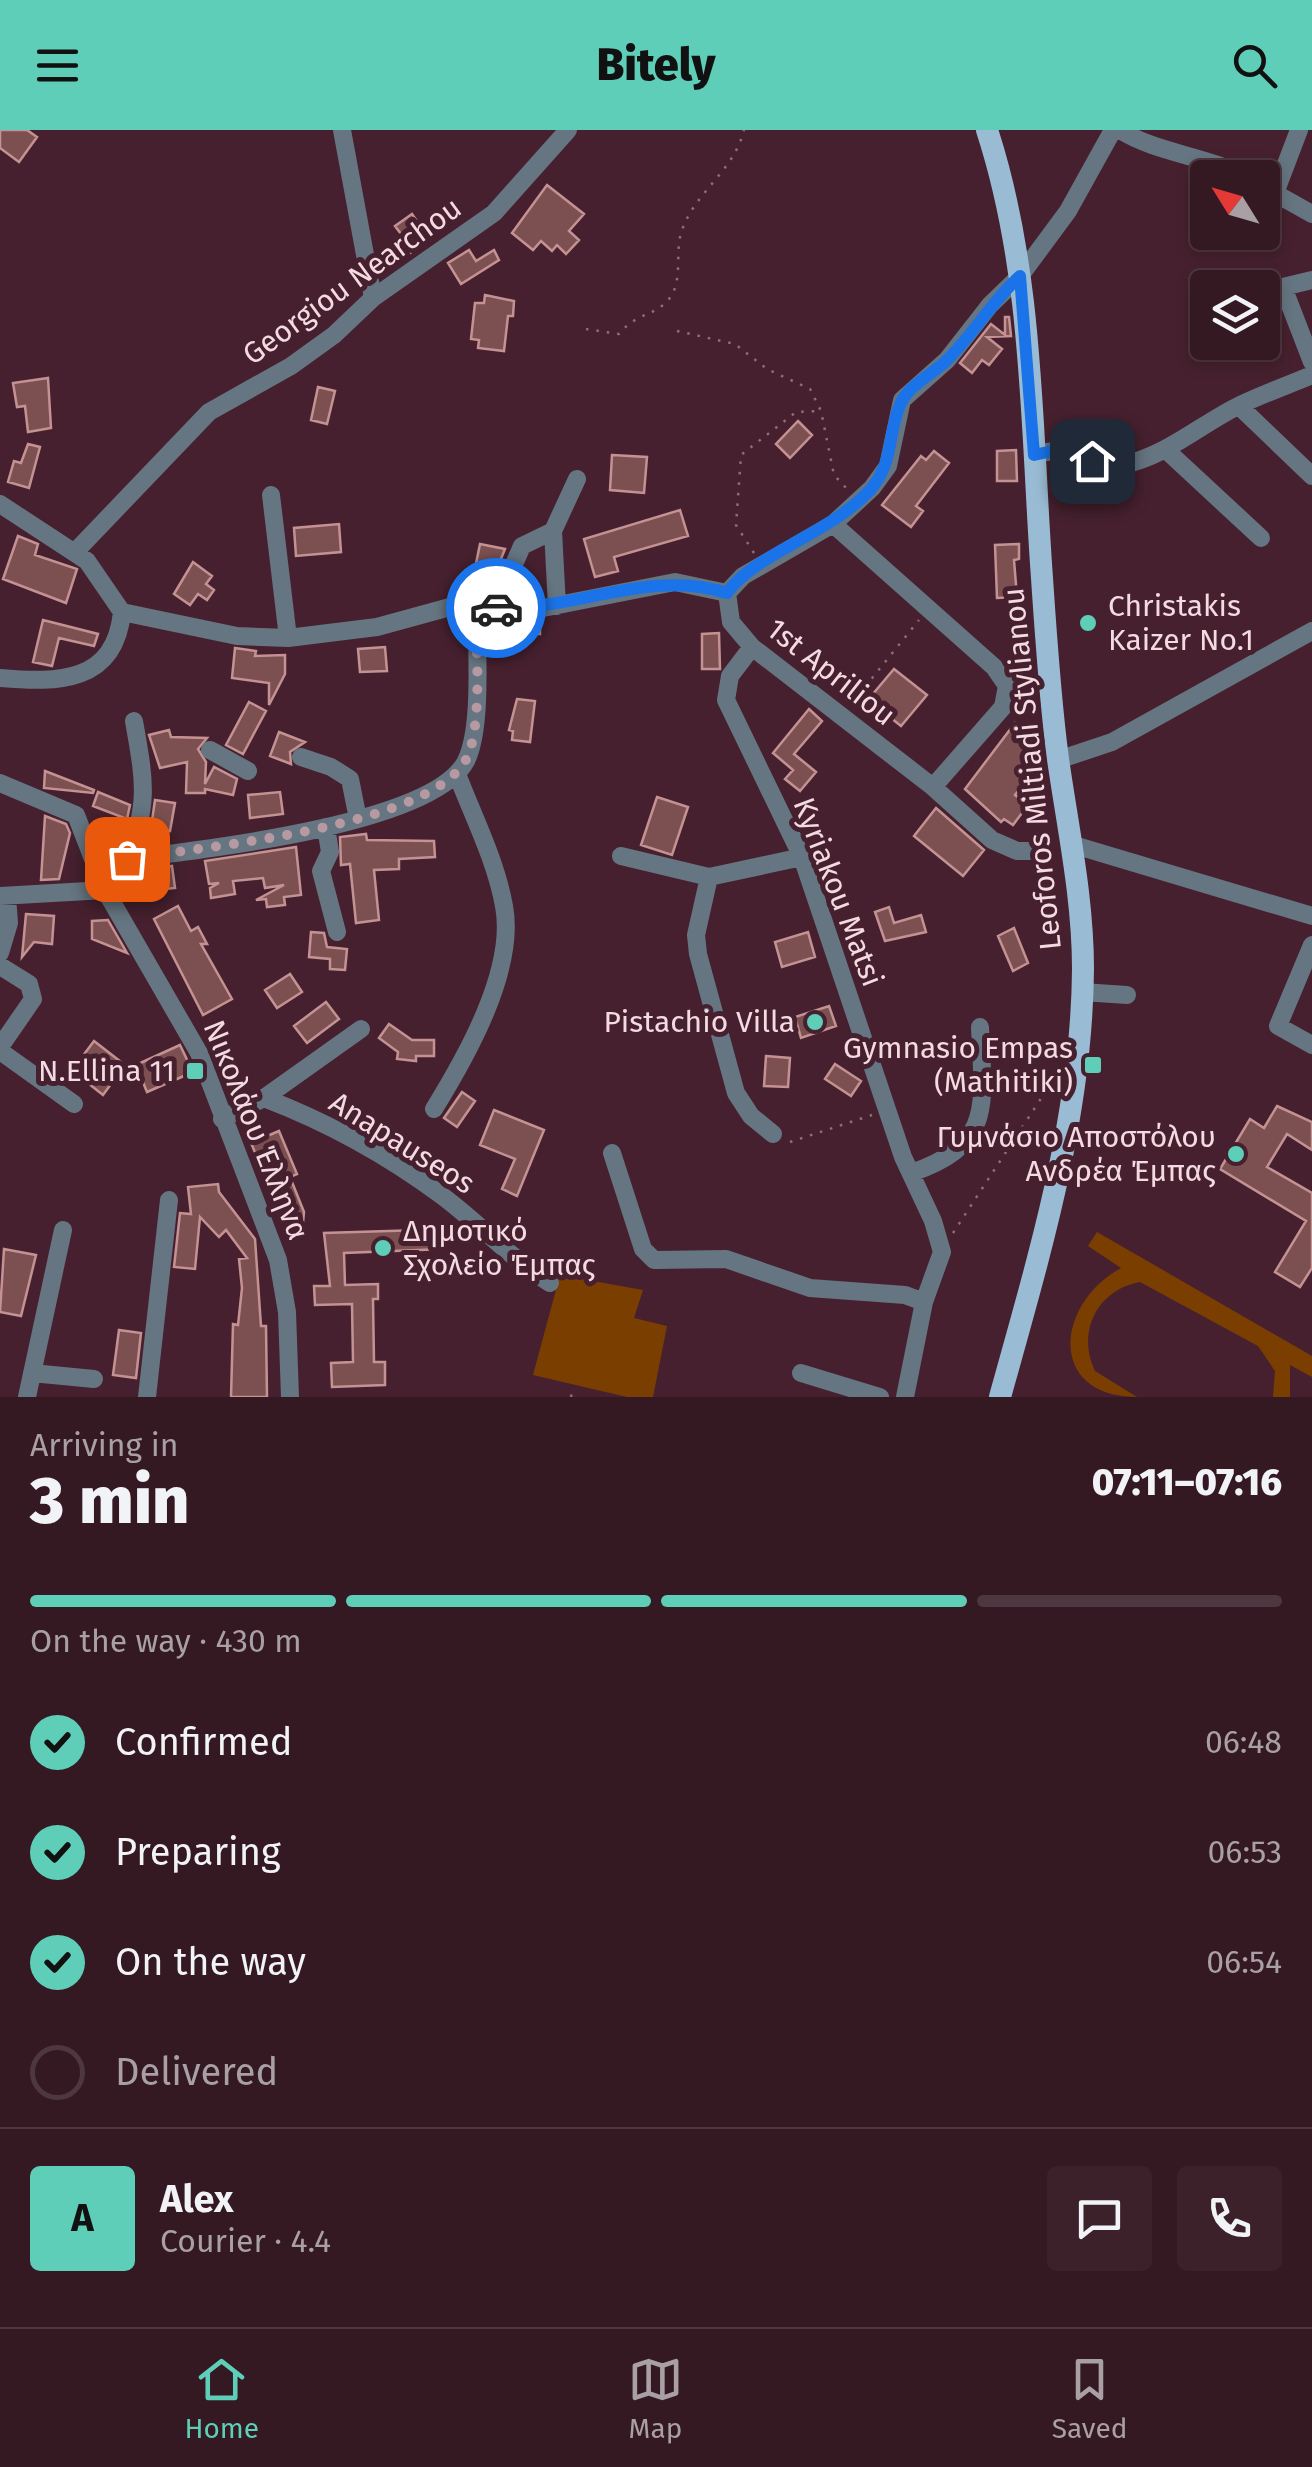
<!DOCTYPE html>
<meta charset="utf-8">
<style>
body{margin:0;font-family:"Fira Sans",sans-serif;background:#3c212a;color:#f1f3f6;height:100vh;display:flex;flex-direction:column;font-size:38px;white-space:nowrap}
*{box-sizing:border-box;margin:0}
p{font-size:32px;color:#a9a0a5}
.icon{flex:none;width:55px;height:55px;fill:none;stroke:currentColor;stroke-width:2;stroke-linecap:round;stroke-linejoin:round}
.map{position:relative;height:1267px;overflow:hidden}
.side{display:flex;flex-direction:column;background:#341822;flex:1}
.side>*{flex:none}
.needle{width:65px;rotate:307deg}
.buttons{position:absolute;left:1190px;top:30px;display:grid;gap:20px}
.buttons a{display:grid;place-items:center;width:90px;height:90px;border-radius:10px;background:#341822;box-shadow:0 5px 15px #0003,0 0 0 2px #4e3740;font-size:50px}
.pin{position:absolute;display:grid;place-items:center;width:85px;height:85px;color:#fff;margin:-42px;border-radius:20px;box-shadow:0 5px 15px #0006}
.courier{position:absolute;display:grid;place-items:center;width:100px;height:100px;margin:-50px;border:8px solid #1a73e8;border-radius:50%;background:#fff;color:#222;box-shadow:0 2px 12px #0007}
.head em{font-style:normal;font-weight:800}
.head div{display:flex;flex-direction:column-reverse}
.head{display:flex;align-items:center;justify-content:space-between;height:170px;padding:0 30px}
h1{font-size:65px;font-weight:800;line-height:75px}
.bar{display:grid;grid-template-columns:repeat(4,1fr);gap:15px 10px;align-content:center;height:120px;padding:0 30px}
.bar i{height:12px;border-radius:8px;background:#4e3740}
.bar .on{background:#5eceb8}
.bar p{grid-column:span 4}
.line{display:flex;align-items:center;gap:25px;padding:0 30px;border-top:2px solid #4e3740}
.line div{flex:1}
.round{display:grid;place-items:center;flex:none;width:105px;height:105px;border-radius:10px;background:#3c212a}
ol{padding:0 30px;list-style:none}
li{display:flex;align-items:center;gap:30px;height:110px}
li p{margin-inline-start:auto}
li .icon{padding:10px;border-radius:50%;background:#5eceb8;color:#111;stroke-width:4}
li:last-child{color:#a9a0a5}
li i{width:55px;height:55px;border:5px solid #4e3740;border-radius:50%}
header{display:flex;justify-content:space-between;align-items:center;height:130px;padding:0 30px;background:#5eceb8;color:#111;font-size:45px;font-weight:800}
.tabs{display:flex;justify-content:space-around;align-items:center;height:140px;border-top:2px solid #4e3740;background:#341822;font-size:28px;color:#a9a0a5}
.tabs a{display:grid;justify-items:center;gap:5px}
.tabs .on{color:#5eceb8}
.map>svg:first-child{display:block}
</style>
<header><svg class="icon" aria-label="menu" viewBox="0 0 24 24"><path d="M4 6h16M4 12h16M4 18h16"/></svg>Bitely<svg class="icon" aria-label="search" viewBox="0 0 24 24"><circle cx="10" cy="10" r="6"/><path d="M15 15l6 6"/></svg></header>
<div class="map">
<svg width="1312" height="1267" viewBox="0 0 1312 1267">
<rect width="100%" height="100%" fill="#46202e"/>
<!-- green -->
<path fill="#7a3f00" d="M1097 1102 1312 1226V1247L1290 1235V1267H1273L1275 1241 1258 1216 1140 1152C1098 1159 1076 1202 1095 1241L1137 1267C1047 1267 1055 1174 1121 1138L1088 1116Z
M560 1145 643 1160 634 1188 667 1196 653 1267H627L533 1245Z"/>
<!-- building -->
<path fill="#7c5051" stroke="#c49293" stroke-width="2.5" d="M0 0H27L37 7 19 32 0 18Z
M547 55 584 84 569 101 579 110 566 124 557 115 552 121 541 111 533 120 512 103Z
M412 84 430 110 404 127 393 110 401 104 395 96Z
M469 120 476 131 494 120 499 130 461 154 448 133Z
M485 165 514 171 513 186H508L504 221 478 218 479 210 471 209 475 173H484Z
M1005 187H1009L1011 206 987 207 1002 219 989 235 982 230 972 243 960 233 991 194 1005 205Z
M48 248 51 298 28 302 25 276 17 277 13 253Z
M318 257 335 261 327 294 311 290Z
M798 291 812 305 790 328 776 314Z
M28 314 40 317 29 358 8 352 14 331 21 333Z
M1016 320 1017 351H997V321Z
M934 321 949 333 916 376 923 381 911 397 882 375 921 326 926 330Z
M612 325 647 327 644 363 610 360Z
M680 380 688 406 614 427 618 441 595 447 584 409Z
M339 394 341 422 296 426 294 398Z
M18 406 38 414 35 425 77 439 66 473 3 449Z
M480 414 505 419 492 451 473 448Z
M1019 414V429L1014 430 1017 467 997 468 995 415Z
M193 432 212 446 206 454 214 460 207 470 198 464 190 475 174 464Z
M43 490 98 504 94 516 59 508 52 536 33 532Z
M497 490H540V504H497Z
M719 503 720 539H702V504Z
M385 517 387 541 360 542 358 519Z
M235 518 256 521 255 526 285 525V544L269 575V553L232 548Z
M894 539 927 565 901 596 876 576 880 571 872 565Z
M517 569 535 571 530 612 512 610 513 601 509 600Z
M249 572 266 581 243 624 226 615Z
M809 579 822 591 794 624 816 642 800 661 785 649 793 640 773 623Z
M1015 593 1031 604 1038 635 1015 665 1028 675 1013 695 1004 689 1001 692 965 659Z
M169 600 171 607 207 608 198 619 206 632 205 654 214 637 237 649 233 665 205 659V663H186L187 632 160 638 149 605Z
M279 602 305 612 290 622 291 634 270 626Z
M45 641 94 660 93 663 44 658Z
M98 662 130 675 127 689 93 676Z
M280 662 283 684 250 688 248 665Z
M657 667 688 677 672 725 641 715Z
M155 670 175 673 170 701 151 698Z
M936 678 984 720 963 746 914 706Z
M45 686 66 694 70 703 59 749 41 750Z
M366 704 367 710 434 711 435 727 399 729V739L374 740 379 790 356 793 350 734 341 735 340 707Z
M296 717 301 765 284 767 285 775 267 777 266 769 256 770 284 755 265 758 263 748 233 751 235 764 211 768 210 758 219 753 209 754 205 731Z
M172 736 175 758 128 763 126 742Z
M178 776 191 801 198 797 207 814H201L232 869 203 885 154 789Z
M889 777 894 793 921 785 926 802 885 811 875 782Z
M26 784 54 786 52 814 34 812 22 827Z
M108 790 127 823 92 809V791Z
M1014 798 1028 833 1013 841 998 806Z
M311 802 324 803 327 817 347 819 345 840 330 839V829L309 827Z
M808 802 815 827 782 837 775 812Z
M290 844 302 862 277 878 265 860Z
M326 872 339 889 307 913 294 896Z
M829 876 836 896 801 908 795 887Z
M389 894 412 910H434V926H416V931L397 929 398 922 379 908Z
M94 911 125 935 103 965 84 950 88 944 76 935Z
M180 915 193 942 147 962 136 935Z
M766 926 790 928 788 957 764 956Z
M835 934 861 951 851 966 825 949Z
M462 962 475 971 457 997 444 988Z
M1277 976 1312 992V1020L1287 1004 1267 1037 1312 1063V1138L1300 1157 1275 1142 1306 1091 1220 1039 1250 989 1264 998Z
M494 980 544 1000 517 1066 502 1059 515 1029 480 1015Z
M279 1001 297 1044 290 1047 304 1082 303 1093 286 1091 288 1073 278 1077 251 1013Z
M218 1054 219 1062 255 1109 261 1196H266L267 1267H231L233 1194 238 1195 242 1158 239 1129 247 1128 226 1100 219 1107 200 1087 195 1139 174 1137 180 1083 191 1084 188 1057Z
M421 1100 445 1105 444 1119 344 1123 345 1155 378 1154V1169H373L374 1232H385V1255L332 1257 331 1233 353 1232 352 1174 315 1175 314 1156H330L324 1103Z
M4 1119 36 1125 21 1186 0 1182Z
M119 1200 141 1203 136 1248 113 1245Z"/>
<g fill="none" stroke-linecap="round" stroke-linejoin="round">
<!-- path -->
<path stroke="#8f6e79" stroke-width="2.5" stroke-dasharray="2.5 8" stroke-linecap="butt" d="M586 199 619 204C638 181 653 188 669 169 684 150 674 121 682 100 696 61 734 41 744 0
M677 201 735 214 767 239 810 259 821 281 834 345 848 360
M754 423 736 395 741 325 796 282 819 281
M852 573 919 490
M790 1012 872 985
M953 1103 1055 947
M571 1267 573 1258"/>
<!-- minor -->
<path stroke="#657581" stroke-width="18" d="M342 0 373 168
M1120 0C1158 24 1206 25 1247 48
M1262 56 1312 84
M1275 63 1299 0
M1312 150 1283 157 1312 232
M1239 276 1312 346
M1165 319 1261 408
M1034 325C1085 310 1085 342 1122 335 1165 327 1201 294 1240 275 1263 264 1288 255 1312 245
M271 365 288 508
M0 374 87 431 122 482C115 553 58 553 0 548
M833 394 994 537 1007 556 1003 577 933 657
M553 401 557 476
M75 422 209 282 291 236 334 205 373 168 494 83 568 0
M727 463 743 446 833 394 872 358 888 336 902 270 947 230 990 175 1020 146 1068 81 1113 0
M727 463 731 492 752 517 933 657 992 710 1017 721H1034
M477 477 503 459 522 416 553 401 577 349
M122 482 237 506 288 508 377 497 450 477 543 478 675 452 727 463
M752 517 730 546 726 570 802 727 903 1027 933 1091 942 1122 924 1172 905 1267
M210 620 248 641
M301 627 331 637 350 649 358 689
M1058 630 1112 612 1312 501
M0 653 76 685 105 760 199 923 278 1130 287 1182 290 1267
M326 697 330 722 321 741 337 802
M1074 715 1312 786
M621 726 709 747
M127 729C150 673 144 649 134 591
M95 733C171 723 431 699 466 631 483 596 476 518 477 478
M0 766 105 760
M1312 815 1278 896 1312 915
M0 823 9 793 7 767
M0 836 29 854 33 869 0 917
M1082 862 1127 865
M0 921 74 974
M264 968C327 992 387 1025 441 1065 479 1093 510 1128 550 1153
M434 979C466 927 516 840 504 776 496 731 473 686 457 644
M222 989 264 968 361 899
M773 1004 751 986 736 963 698 824 696 805 709 747 802 727
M612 1023 643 1119 654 1130 726 1129 810 1158 905 1165 924 1172
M911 1043C995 1014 983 974 980 897
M32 1243 94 1249
M801 1243 880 1267
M27 1267 63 1100
M147 1267 169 1070"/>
<!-- major -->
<path stroke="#99bcd4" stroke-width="22" d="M987 0C1034 144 1031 299 1042 448 1046 508 1050 569 1058 629 1068 699 1083 768 1083 839 1082 986 1039 1126 1000 1267"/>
</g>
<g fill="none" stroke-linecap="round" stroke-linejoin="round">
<!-- done -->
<path stroke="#b799a2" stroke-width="10" stroke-dasharray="0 18" d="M127 729C199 717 443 697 469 623 482 586 476 519 476 478H496"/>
<!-- route -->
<path stroke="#1a73e8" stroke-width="12" d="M496 478C574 481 651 438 727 463 754 424 830 404 870 360 894 333 887 306 900 275 907 257 929 246 944 233 972 207 991 172 1020 146L1034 325 1066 318 1092 331"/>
</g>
<!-- markers -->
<g fill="#5eceb8" stroke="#46202e" stroke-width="4">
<circle cx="1088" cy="493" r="10"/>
<circle cx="815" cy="892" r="10"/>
<rect x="1083" y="925" width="20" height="20" rx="5"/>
<rect x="185" y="931" width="20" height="20" rx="5"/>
<circle cx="1236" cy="1024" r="10"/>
<circle cx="383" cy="1118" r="10"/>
</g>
<g text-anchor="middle" stroke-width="10" stroke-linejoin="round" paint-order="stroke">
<!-- street labels -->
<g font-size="30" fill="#f4dae1" stroke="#46202e">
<text transform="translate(352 151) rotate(-36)" y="10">Georgiou Nearchou</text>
<text transform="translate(831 542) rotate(38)" y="10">1st Apriliou</text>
<text transform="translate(1032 639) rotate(-96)" y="10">Leoforos Miltiadi Stylianou</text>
<text transform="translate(838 762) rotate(69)" y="10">Kyriakou Matsi</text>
<text transform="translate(256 1000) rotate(68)" y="10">Νικολάου Έλληνα</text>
<text transform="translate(402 1013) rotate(32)" y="10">Anapauseos</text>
</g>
<!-- poi labels -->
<g font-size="30" fill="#f4dae1" stroke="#46202e" text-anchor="end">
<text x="1108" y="486" text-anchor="start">Christakis<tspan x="1108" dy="34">Kaizer No.1</tspan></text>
<text x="795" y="902">Pistachio Villa</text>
<text x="1073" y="928">Gymnasio Empas<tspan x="1073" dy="34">(Mathitiki)</tspan></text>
<text x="175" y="951">N.Ellina 11</text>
<text x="1216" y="1017">Γυμνάσιο Αποστόλου<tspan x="1216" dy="34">Ανδρέα Έμπας</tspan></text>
<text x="403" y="1111" text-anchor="start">Δημοτικό<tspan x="403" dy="34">Σχολείο Έμπας</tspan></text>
</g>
</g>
</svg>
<div class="buttons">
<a><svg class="needle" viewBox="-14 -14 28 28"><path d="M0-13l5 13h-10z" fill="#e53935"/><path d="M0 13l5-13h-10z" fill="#a9a0a5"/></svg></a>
<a><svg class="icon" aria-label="layers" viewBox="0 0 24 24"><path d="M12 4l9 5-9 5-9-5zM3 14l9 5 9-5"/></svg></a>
</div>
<div class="pin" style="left:127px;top:729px;background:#ea580c"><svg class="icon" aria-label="bag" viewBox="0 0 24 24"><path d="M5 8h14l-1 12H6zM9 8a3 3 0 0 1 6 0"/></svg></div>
<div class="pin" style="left:1092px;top:331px;background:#1f2937"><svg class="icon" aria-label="home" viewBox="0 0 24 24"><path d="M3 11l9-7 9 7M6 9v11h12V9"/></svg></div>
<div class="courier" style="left:496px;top:478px"><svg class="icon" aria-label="car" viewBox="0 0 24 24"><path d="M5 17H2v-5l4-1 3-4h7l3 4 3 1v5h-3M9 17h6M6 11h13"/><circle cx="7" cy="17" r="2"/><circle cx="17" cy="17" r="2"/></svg></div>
</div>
<section class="side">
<div class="head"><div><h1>3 min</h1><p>Arriving in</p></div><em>07:11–07:16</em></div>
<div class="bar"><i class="on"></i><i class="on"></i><i class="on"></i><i></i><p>On the way · 430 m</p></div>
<ol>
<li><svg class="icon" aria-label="check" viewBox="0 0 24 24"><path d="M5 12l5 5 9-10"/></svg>Confirmed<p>06:48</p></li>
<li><svg class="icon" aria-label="check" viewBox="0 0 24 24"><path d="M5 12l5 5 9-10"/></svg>Preparing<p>06:53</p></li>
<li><svg class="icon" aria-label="check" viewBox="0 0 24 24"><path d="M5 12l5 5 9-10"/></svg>On the way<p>06:54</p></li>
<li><i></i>Delivered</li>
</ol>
<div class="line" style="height:180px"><b class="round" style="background:#5eceb8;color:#111">A</b><div><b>Alex</b><p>Courier · 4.4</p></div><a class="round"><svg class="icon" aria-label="chat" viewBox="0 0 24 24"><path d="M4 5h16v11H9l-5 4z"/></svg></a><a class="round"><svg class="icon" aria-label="phone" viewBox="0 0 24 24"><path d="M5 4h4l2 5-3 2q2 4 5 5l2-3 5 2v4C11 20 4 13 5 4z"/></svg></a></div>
</section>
<nav class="tabs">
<a class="on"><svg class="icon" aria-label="home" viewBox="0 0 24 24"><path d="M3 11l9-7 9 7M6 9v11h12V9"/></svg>Home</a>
<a><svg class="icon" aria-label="map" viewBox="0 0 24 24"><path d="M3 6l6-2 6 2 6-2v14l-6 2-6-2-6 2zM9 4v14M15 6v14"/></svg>Map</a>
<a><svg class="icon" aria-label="saved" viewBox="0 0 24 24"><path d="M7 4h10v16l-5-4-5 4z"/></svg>Saved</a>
</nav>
